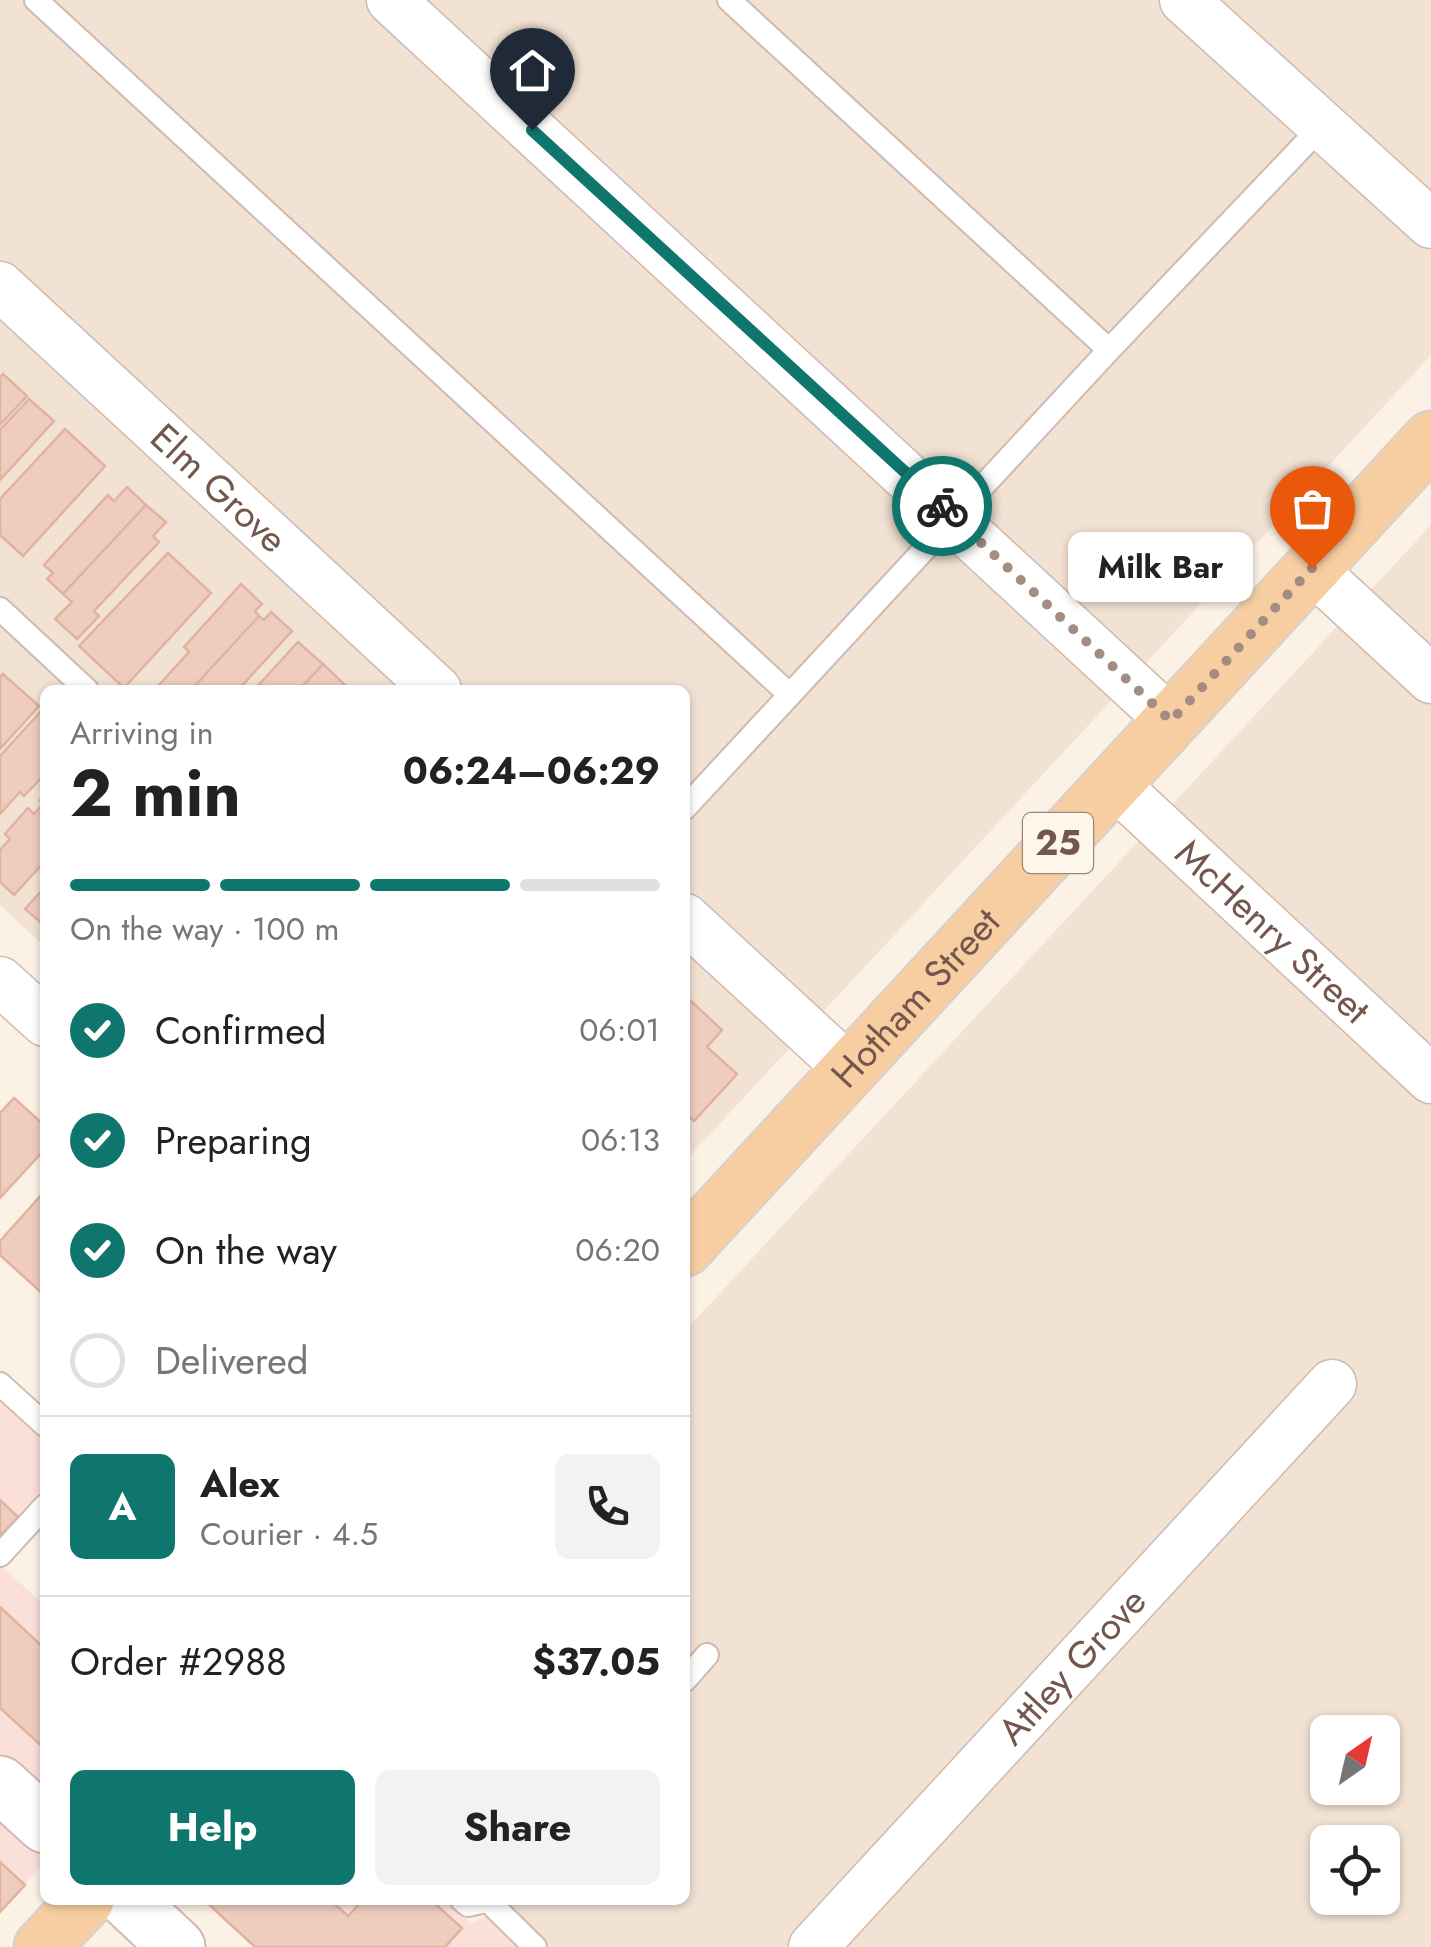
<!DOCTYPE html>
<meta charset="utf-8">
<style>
body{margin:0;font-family:Jost,sans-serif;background:#f2f2f2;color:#222;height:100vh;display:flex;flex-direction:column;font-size:38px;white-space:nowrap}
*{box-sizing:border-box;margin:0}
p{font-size:32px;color:#767676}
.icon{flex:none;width:55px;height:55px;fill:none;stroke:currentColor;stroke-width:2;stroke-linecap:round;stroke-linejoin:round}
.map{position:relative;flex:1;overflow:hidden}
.drawer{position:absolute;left:40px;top:685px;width:650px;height:1220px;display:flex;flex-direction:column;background:#fff;border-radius:15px;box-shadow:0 2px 8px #0004}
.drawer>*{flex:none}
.needle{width:65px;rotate:34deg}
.controls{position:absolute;left:1310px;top:1715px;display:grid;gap:20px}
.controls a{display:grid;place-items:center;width:90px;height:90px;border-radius:15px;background:#fff;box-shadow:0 2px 8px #0004;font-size:50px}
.pin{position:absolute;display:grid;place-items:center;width:85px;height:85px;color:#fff;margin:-102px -42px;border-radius:50% 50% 50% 0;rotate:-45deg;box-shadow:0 0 10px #0007}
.pin .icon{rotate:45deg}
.courier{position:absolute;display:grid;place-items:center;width:100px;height:100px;margin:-50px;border:8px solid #0f766e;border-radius:50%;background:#fff;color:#222;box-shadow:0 2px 12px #0007}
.bubble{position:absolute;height:70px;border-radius:15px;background:#fff;box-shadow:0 2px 8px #0004;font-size:32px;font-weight:700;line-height:70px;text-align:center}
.head em{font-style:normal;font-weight:700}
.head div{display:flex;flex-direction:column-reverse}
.head{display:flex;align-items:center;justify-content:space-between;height:170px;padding:0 30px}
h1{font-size:65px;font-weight:700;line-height:75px}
.bar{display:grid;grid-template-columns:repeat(4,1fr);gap:15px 10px;align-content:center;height:120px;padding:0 30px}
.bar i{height:12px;border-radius:8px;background:#e0e0e0}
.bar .on{background:#0f766e}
.bar p{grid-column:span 4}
.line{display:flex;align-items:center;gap:25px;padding:0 30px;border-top:2px solid #e0e0e0}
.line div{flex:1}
.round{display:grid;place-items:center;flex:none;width:105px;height:105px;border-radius:15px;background:#f2f2f2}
ol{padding:0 30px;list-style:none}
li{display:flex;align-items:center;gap:30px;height:110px}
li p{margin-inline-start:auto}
li .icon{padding:10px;border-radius:50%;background:#0f766e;color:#fff;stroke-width:4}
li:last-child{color:#767676}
li i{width:55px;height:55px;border:5px solid #e0e0e0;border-radius:50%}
.primary-button{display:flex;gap:20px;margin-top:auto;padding:20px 30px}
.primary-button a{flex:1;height:115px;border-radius:15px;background:#0f766e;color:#fff;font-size:40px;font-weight:700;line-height:115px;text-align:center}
.primary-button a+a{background:#f2f2f2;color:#222}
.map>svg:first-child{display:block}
</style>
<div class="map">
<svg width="1431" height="1947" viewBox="0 0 1431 1947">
<rect width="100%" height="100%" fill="#fbf1e5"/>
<!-- residential -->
<path fill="#f2e2d4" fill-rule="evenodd" d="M0 0H1431V355L685 1161V690H45V947L0 905Z
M1431 525V1947H509L515 1941 473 1900H685V1331ZM1328 1732H1382V1788H1328ZM1328 1842H1382V1898H1328Z"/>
<!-- commercial -->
<path fill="#fbe0da" d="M0 1399 45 1440V1492L0 1538Z
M0 1564 45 1606V1862L0 1911Z
M205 1900H446L472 1924 488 1914 516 1940 509 1947H258Z"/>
<!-- building -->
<path fill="#efcdbe" stroke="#e1b29f" stroke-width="2.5" d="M3 374 27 396 0 425V377Z
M29 399 54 421 0 480V430Z
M65 429 105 466 23 556 0 535V499Z
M127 487 146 505 63 594 47 579 53 573 44 565 108 495 114 501Z
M146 505 166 522 153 536 159 542 94 611 99 616 77 639 55 619 72 602 63 594Z
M168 553 211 593 124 688 79 646Z
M241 584 262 604 255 611 259 616 191 690H161L157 687 189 652 184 647Z
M271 612 292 631 238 690H191L259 616 264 620Z
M298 642 323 664 299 690H254Z
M323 664 347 687 344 690H299Z
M3 674 39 706 0 749V677Z
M45 707V774L24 796 20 792 0 814V756Z
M45 795V861L14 895 0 882V850L10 839 5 834 28 808 34 814 44 803 40 800Z
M45 887V926L25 909Z
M691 1001 722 1030 707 1047 737 1074 694 1121 685 1113V1007Z
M14 1098 45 1126V1149L0 1198V1113Z
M45 1191V1296L0 1255V1241Z
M0 1500 18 1517 0 1536Z
M0 1607 45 1649V1749L0 1708Z
M0 1862 25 1885 0 1912Z
M204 1900H330L348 1916 363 1900H431L462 1928 445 1947H255Z"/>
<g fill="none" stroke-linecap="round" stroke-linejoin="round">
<defs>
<path id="service" d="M36 0 790 695
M729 0 1109 350
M0 609 87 690
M685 808 1109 350 1322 126
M0 1384 45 1425
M0 1555 45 1506
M685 1680 707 1655
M462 1900 468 1905 486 1901
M487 1900 535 1947"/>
<g id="minor">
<path d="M391 0 1171 721"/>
<path d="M1184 0 1431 224"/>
<path id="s1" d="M0 286 437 690"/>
<path d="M1312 569 1431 679"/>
<path id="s2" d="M1113 783 1431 1079"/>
<path d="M685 918 849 1069"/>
<path d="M0 981 45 1022"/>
<path id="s3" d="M813 1947 1332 1384"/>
</g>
<path id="secondary" d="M0 1784 45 1825
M127 1900 177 1947"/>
<g id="primary">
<path id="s4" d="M685 1248 1431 439"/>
<path d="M42 1947 86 1900"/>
</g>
</defs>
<!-- service casing -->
<use href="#service" stroke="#cebaaf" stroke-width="26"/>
<!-- minor casing -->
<use href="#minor" stroke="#cebaaf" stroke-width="51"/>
<!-- secondary casing -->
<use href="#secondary" stroke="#d1b9ad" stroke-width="59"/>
<!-- primary casing -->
<use href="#primary" stroke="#d8d0cd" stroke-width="59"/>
<!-- service -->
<use href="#service" stroke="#fff" stroke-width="22"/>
<!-- minor -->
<use href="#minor" stroke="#fff" stroke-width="48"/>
<!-- secondary -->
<use href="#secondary" stroke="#fff" stroke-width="55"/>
<!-- primary -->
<use href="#primary" stroke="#f7cea1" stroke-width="55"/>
</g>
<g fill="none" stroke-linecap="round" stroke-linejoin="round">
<!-- done -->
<path stroke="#a38c82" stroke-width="10" stroke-dasharray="0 18" d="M942 506 1171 721 1312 568"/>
<!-- route -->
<path stroke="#0f766e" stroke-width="12" d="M532 130 942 506"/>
</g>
<g text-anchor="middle" stroke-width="8" stroke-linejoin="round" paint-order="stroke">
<!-- shield labels -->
<rect fill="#fef5eb" stroke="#9d867c" stroke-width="2.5" x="1023" y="813" width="70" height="60" rx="8"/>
<g font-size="35" font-weight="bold" fill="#73564c">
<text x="1058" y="855">25</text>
</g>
<!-- street labels -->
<g font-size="38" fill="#73564c" stroke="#fef5eb">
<text dy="13" stroke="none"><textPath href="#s1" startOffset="298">Elm Grove</textPath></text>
<text dy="13" stroke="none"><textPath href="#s2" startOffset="218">McHenry Street</textPath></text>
<text dy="13" stroke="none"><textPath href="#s4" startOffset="340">Hotham Street</textPath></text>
<text dy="13" stroke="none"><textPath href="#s3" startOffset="382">Attley Grove</textPath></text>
</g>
</g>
</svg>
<div class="controls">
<a><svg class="needle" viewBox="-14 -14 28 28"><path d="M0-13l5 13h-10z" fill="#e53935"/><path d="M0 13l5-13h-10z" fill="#767676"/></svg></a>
<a><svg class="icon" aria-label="locate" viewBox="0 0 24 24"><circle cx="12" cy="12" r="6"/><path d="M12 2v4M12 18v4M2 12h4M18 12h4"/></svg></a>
</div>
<div class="pin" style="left:1312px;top:568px;background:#ea580c"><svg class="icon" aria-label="bag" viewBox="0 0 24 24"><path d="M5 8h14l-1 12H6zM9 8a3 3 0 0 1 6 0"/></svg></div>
<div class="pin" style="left:532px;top:130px;background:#1f2937"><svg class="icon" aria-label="home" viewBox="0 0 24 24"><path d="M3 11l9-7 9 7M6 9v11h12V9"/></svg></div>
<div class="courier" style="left:942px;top:506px"><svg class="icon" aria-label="bike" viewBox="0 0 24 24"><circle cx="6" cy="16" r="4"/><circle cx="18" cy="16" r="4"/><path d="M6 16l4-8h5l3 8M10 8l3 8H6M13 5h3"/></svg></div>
<div class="bubble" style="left:1068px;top:532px;width:185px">Milk Bar</div>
<section class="drawer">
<div class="head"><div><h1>2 min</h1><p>Arriving in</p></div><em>06:24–06:29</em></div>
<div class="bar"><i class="on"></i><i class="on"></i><i class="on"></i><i></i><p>On the way · 100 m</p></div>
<ol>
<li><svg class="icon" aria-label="check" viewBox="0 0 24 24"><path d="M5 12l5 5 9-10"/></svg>Confirmed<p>06:01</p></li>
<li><svg class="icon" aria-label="check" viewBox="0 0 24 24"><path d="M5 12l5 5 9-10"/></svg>Preparing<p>06:13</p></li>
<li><svg class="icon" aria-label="check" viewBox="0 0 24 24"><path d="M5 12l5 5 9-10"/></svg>On the way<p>06:20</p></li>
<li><i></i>Delivered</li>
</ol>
<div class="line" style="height:180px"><b class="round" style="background:#0f766e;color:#fff">A</b><div><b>Alex</b><p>Courier · 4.5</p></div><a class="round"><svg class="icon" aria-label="phone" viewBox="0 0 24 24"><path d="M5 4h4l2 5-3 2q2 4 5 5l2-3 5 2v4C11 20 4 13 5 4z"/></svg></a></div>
<div class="line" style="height:130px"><div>Order #2988</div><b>$37.05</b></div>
<div class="primary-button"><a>Help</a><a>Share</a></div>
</section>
</div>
